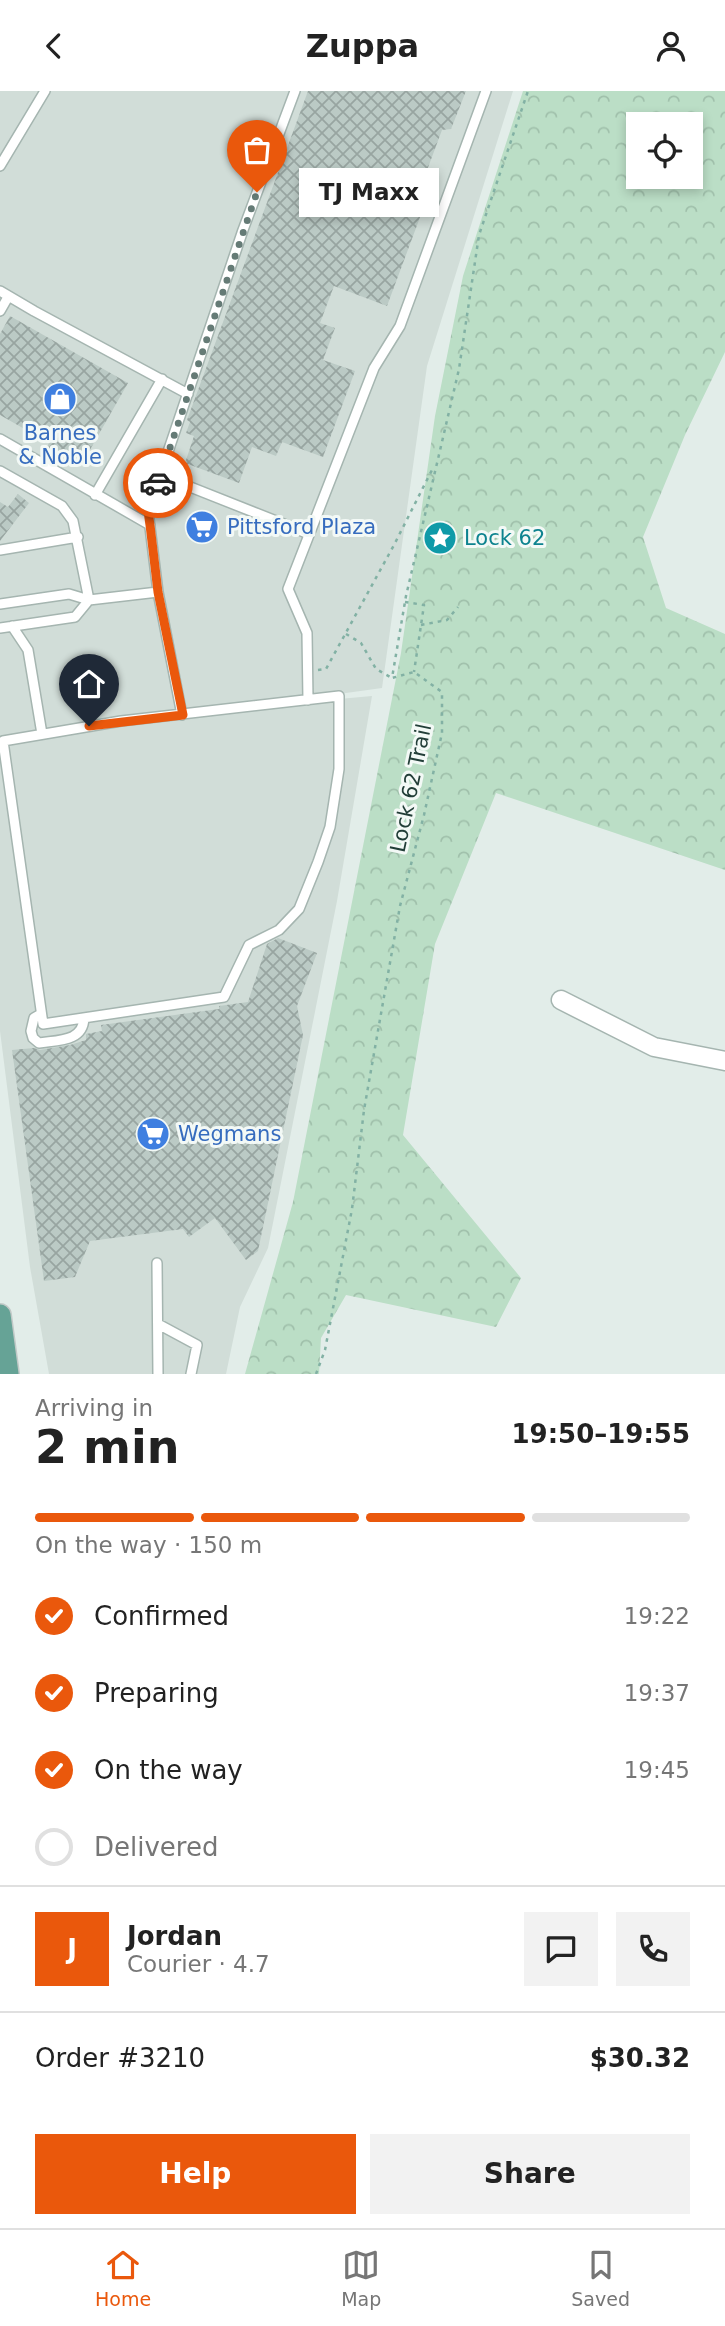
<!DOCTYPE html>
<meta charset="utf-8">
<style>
body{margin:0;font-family:"DejaVu Sans",sans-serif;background:#f2f2f2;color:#222;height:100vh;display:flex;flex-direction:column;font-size:26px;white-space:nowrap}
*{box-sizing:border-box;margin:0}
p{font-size:23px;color:#767676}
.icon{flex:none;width:38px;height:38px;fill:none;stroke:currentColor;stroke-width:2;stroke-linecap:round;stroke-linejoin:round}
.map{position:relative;height:1283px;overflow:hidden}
.panel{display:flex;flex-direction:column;background:#fff;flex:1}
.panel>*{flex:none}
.tools{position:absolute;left:626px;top:21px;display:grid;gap:14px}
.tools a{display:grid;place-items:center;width:77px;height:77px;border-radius:0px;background:#fff;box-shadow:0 4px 10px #0003;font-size:35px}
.pin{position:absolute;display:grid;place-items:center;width:60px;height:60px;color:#fff;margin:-72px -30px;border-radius:50% 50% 50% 0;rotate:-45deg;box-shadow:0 0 7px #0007}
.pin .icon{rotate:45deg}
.courier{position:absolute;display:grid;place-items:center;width:70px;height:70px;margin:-35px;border:5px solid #ea580c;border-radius:50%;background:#fff;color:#222;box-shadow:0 2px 9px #0007}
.bubble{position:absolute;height:49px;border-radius:0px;background:#fff;box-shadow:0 4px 10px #0003;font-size:23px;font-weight:700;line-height:49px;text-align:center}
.summary em{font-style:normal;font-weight:700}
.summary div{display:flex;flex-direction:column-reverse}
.summary{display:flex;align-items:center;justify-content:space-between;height:119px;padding:0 35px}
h1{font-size:46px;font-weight:700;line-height:52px}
.bar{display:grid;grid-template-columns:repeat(4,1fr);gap:10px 7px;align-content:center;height:84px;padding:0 35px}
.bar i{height:9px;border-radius:5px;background:#e0e0e0}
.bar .selected{background:#ea580c}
.bar p{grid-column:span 4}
.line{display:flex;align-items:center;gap:18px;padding:0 35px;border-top:2px solid #e0e0e0}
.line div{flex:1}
.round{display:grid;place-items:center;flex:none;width:74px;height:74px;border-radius:0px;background:#f2f2f2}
ol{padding:0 35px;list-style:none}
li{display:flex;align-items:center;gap:21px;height:77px}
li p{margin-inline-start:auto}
li .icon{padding:7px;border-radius:50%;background:#ea580c;color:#fff;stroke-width:4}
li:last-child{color:#767676}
li i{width:38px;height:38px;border:4px solid #e0e0e0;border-radius:50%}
.action{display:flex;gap:14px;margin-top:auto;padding:14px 35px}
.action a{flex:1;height:80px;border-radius:0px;background:#ea580c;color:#fff;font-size:28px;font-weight:700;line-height:80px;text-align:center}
.action a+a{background:#f2f2f2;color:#222}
header{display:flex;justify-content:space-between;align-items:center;height:91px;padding:0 35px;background:#fff;font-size:32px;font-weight:700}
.menu{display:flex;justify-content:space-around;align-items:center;height:98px;border-top:2px solid #e0e0e0;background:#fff;font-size:19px;color:#767676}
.menu a{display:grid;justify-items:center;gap:4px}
.menu .selected{color:#ea580c}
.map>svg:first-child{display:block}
</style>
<header><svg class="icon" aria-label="back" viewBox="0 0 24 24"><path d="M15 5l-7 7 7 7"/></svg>Zuppa<svg class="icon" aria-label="person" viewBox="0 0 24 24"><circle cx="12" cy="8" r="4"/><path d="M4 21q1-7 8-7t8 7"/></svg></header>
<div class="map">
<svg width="725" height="1283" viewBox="0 0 725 1283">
<defs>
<pattern id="forest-crowns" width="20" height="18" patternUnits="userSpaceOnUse" patternTransform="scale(1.75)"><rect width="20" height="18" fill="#bbdec6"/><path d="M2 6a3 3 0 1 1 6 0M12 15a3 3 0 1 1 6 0" fill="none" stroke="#a0c0ab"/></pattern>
<pattern id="building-cross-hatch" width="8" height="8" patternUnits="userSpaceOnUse" patternTransform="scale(1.75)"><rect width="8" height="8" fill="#bbcac5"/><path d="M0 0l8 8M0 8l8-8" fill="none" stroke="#98a5a1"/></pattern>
</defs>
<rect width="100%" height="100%" fill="#e2ede9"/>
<!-- built -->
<path fill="#d1ddd8" d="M0 0H513L427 275 382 597 0 650Z
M372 605 337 810 268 1157 240 1216 226 1283H49L30 1176 0 940V653L262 615Z"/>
<!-- forest -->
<path fill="url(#forest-crowns)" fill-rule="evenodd" d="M523 0H725V261L685 344 643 446 666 517 725 543V779L496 702 435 853 403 1044 521 1187 496 1236 346 1204 321 1247 319 1283H245L293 1111 401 562 435 325 463 185ZM639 33H691V86H639Z"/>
<!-- building -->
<path fill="url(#building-cross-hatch)" d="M308 0H466L451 38 442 39 426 82 435 86 387 215 334 195 320 232 335 237 323 269 355 280 323 366 282 351 276 365 252 356 239 392 185 372 194 345 186 342 190 331 187 329Z
M10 225 128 292 83 371 66 361 63 367 46 357 49 352 0 324V243Z
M18 403 29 412 0 450V411L8 416Z
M278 847 317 862 297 915 303 944 258 1160 246 1169 215 1127 189 1146 183 1138 90 1150 75 1186 44 1190 12 959 34 957 40 959 70 954 86 949V943L102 940 101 934 219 918V915L248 911 267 853Z"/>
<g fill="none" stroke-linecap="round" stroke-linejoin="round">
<defs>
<path id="service" d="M0 75 45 0
M0 200 34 220 188 303
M0 220 8 206
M0 348 150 434
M0 380 62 415 73 430 89 509
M160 384 309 443
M95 404 162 288
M0 459 78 446
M0 513 69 503 89 509 158 501
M12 535 28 559 42 643
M0 537 75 526 89 509
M339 605V678L330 736 318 771 299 818 279 839 249 854 224 906 43 933 3 650 121 630Z
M308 609 307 542 288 498 374 277 400 235 486 0
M182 624 158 501 148 420 243 139 295 0
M41 923 34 927 31 940 33 947 39 952C58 949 83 951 84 927
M157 1172 158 1283
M158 1233 197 1254 191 1283"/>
<path id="minor" d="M561 909 654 956 725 970"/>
<path id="primary" d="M0 1224 8 1283"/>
</defs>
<!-- service casing -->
<use href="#service" stroke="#a5b5b0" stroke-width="12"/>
<!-- minor casing -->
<use href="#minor" stroke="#a5b5b0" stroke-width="21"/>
<!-- primary casing -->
<use href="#primary" stroke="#c1c9c7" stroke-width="24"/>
<!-- path -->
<path stroke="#82b1a4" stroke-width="2.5" stroke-dasharray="3.5 5" stroke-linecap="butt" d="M405 511 424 514 414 581
M421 534 447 529 458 516
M346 543 361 552 376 578 392 587
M318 579 326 578 394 454 434 375
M316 1283 325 1259 352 1118 364 1019 400 815 424 724 442 642V601L414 581 392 587 406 505 459 278 479 144 528 0"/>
<!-- service -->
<use href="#service" stroke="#fff" stroke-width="9"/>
<!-- minor -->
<use href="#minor" stroke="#fff" stroke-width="18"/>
<!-- primary -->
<use href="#primary" stroke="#66a396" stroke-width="21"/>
</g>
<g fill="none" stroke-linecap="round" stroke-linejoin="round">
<!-- done -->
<path stroke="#657b76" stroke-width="7" stroke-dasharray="0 12.6" d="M158 392 257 101"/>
<!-- route -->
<path stroke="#ea580c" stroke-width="9" d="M89 635 183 624 158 501 150 434 148 420 158 392"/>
</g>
<!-- icons -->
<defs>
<symbol id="shop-disc" viewBox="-11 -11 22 22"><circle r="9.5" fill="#3f7fe0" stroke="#f3f9f6"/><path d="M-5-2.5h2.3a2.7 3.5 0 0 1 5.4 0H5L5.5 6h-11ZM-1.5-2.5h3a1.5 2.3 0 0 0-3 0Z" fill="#fff"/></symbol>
<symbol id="supermarket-disc" viewBox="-11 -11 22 22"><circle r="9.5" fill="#3f7fe0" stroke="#f3f9f6"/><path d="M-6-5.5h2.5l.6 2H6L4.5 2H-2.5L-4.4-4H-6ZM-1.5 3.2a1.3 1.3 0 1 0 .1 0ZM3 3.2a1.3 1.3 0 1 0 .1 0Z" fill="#fff"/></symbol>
<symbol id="sight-disc" viewBox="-11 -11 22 22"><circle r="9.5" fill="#0f9aa8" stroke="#f3f9f6"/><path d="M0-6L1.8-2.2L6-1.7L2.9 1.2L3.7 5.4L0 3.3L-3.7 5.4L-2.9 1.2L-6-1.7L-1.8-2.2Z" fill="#fff"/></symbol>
</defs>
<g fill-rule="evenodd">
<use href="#shop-disc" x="41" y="289" width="38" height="38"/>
<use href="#supermarket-disc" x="183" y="417" width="38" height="38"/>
<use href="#sight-disc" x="421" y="428" width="38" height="38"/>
<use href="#supermarket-disc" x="134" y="1024" width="38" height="38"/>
</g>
<g text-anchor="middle" stroke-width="6" stroke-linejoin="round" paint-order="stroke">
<!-- shop labels -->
<g font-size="21" fill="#366cbe" stroke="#f3f9f6" text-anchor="start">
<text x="60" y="349" text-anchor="middle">Barnes<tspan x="60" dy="24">&amp; Noble</tspan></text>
<text x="227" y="443">Pittsford Plaza</text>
<text x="178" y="1050">Wegmans</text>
</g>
<!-- culture labels -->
<g font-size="21" fill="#0d838f" stroke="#f3f9f6" text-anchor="start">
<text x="464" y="454">Lock 62</text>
</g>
<!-- street labels -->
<g font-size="21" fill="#223e38" stroke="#f3f9f6">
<text transform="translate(411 697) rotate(-78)" y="7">Lock 62 Trail</text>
</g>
</g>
</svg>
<div class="tools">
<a><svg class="icon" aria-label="locate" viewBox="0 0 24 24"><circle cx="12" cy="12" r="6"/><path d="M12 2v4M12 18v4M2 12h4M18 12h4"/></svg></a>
</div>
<div class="pin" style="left:257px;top:101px;background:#ea580c"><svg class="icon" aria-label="bag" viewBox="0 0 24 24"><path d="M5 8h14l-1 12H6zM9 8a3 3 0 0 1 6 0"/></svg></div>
<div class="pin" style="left:89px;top:635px;background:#1f2937"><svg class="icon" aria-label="home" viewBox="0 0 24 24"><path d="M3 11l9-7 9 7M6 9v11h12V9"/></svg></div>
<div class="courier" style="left:158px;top:392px"><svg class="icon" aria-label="car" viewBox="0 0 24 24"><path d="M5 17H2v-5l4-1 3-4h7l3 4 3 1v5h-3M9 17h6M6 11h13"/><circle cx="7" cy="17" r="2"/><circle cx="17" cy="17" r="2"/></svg></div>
<div class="bubble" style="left:299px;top:77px;width:140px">TJ Maxx</div>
</div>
<section class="panel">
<div class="summary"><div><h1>2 min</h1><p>Arriving in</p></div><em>19:50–19:55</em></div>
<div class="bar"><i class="selected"></i><i class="selected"></i><i class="selected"></i><i></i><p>On the way · 150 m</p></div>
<ol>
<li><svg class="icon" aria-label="check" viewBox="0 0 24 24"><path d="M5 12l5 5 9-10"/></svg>Confirmed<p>19:22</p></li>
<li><svg class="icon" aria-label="check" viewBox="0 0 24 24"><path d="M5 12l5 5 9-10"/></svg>Preparing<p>19:37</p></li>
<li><svg class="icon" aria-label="check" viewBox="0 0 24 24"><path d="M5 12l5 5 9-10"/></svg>On the way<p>19:45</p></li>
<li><i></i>Delivered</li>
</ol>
<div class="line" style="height:126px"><b class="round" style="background:#ea580c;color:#fff">J</b><div><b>Jordan</b><p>Courier · 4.7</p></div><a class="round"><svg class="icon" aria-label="chat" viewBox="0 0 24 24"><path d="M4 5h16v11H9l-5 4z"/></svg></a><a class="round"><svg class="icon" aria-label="phone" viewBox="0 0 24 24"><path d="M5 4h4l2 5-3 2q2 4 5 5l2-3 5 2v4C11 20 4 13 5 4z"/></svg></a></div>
<div class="line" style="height:91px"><div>Order #3210</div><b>$30.32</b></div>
<div class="action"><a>Help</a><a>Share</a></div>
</section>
<nav class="menu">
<a class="selected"><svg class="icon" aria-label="home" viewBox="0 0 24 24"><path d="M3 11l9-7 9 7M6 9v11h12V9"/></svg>Home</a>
<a><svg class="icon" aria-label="map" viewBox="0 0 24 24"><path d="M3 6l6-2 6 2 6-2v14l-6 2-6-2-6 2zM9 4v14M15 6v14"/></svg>Map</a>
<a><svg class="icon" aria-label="saved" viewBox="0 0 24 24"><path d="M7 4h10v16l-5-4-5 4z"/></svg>Saved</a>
</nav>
